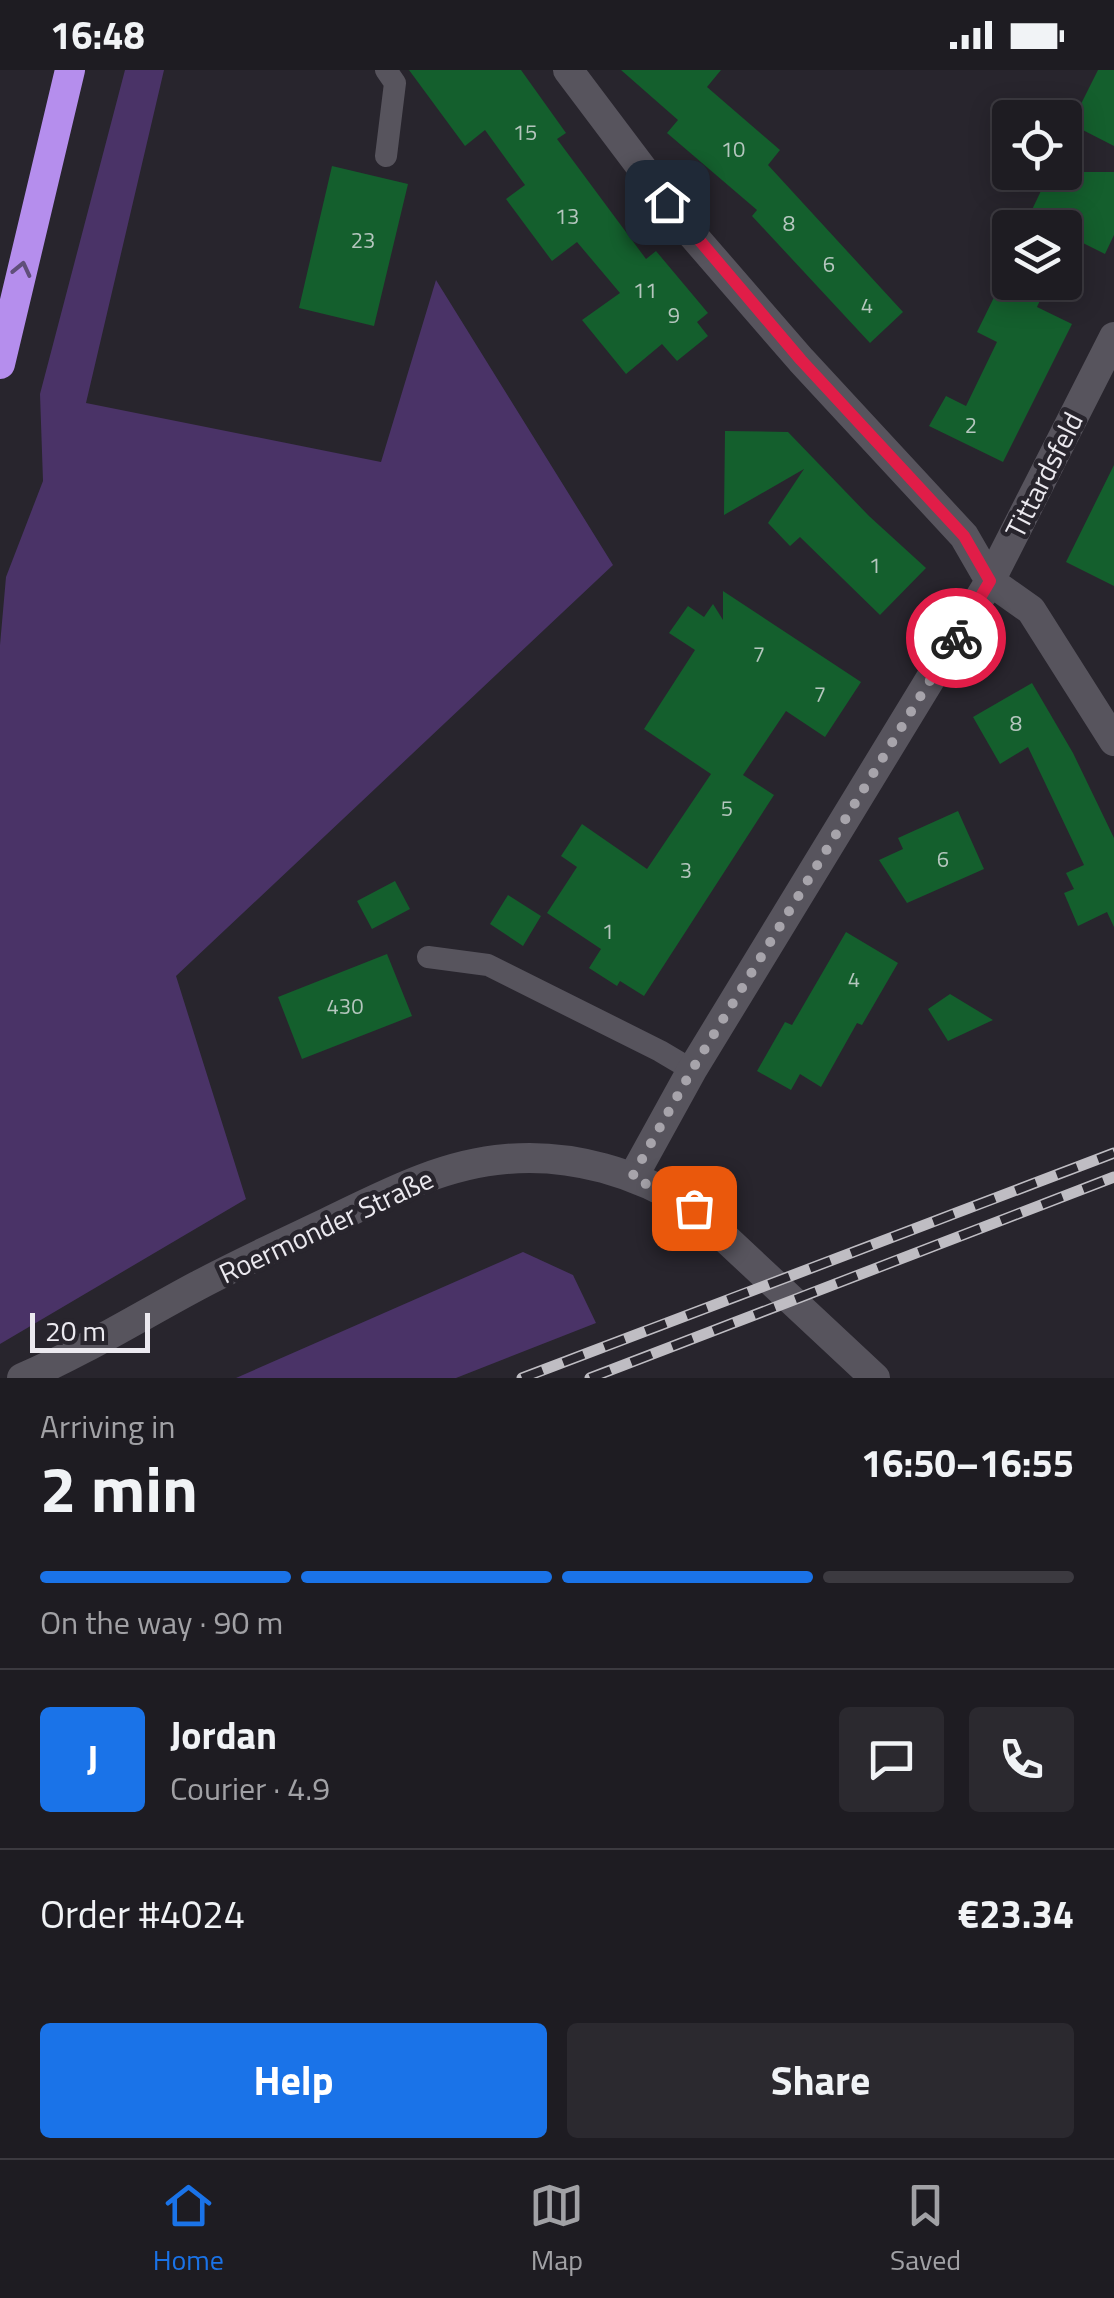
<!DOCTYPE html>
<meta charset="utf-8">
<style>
body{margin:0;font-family:"Titillium Web",sans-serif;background:#2b292f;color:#f1f3f6;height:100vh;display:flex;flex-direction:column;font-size:38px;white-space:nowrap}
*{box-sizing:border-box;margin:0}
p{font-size:32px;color:#a1a1a5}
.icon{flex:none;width:55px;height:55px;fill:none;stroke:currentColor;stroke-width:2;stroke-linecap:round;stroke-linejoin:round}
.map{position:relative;height:1308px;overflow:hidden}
.details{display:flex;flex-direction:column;background:#1e1c22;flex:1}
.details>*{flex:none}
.fabs{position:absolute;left:992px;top:30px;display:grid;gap:20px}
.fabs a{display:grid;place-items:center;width:90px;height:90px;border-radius:10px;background:#1e1c22;box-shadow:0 5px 25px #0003,0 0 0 2px #3c3a40;font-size:50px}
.scale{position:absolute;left:30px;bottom:25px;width:120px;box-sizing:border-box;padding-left:10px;border:5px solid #ebe9ef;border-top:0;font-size:28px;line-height:35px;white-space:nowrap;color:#ebe9ef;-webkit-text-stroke:8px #28252d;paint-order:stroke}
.pin{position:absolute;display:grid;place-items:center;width:85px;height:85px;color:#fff;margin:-42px;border-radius:20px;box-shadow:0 5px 15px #0006}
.courier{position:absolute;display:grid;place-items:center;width:100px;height:100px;margin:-50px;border:8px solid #e11d48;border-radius:50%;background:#fff;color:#222;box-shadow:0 2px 12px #0007}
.summary em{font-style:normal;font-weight:700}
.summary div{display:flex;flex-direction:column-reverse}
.summary{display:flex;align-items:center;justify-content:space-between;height:170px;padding:0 40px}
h1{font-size:65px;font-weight:700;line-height:75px}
.bar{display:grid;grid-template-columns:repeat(4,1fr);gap:15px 10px;align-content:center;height:120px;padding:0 40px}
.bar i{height:12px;border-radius:8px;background:#3c3a40}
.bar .on{background:#1a73e8}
.bar p{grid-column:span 4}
.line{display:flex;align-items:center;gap:25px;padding:0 40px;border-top:2px solid #3c3a40}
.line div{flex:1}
.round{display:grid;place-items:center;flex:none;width:105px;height:105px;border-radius:10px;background:#2b292f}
.button{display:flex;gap:20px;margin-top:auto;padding:20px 40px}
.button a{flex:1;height:115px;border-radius:10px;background:#1a73e8;color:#fff;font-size:40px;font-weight:700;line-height:115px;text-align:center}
.button a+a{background:#2b292f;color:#f1f3f6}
.status{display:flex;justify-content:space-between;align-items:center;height:70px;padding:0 50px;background:#1e1c22;direction:ltr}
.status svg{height:28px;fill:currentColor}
.dock{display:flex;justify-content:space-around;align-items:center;height:140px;border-top:2px solid #3c3a40;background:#1e1c22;font-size:28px;color:#a1a1a5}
.dock a{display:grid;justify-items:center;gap:5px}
.dock .on{color:#1a73e8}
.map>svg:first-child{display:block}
</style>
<div class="status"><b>16:48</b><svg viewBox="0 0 49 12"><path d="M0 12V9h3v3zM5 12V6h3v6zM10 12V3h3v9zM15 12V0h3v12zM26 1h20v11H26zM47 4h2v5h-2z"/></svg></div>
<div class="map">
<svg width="1114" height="1308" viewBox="0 0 1114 1308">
<rect width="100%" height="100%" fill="#28252d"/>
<!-- green -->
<path fill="#4a3367" d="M125 0H164L86 333 381 392 436 210 613 495 176 906 246 1129 0 1274V575L6 507 43 411 40 324Z
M523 1182 573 1205 596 1253 456 1308H236Z"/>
<!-- building -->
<path fill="#145f2d" d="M409 0H521L566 63 557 69 646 189 656 181 708 243 697 252 708 266 677 291 662 274 626 304 582 250 620 223 577 172 552 191 506 129 525 115 485 60 465 76Z
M621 0H721L707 17 780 80 768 95 903 242 870 273 752 146 757 140 667 63 678 50Z
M1098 0H1114V76L1071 54Z
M332 96 408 114 374 256 299 238Z
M1050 102H1114V165L1105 184 1065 164V158H1051L1029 146Z
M1004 207 1042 226 1037 237 1072 254 1003 392 929 356 946 326 966 336 997 272 977 262Z
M725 361 788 362 869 446 926 498 880 545 800 467 790 476 768 453 804 399 724 445Z
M1114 395V516L1066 492Z
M723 521 861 612 825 667 786 641 743 705 774 725 644 926 620 911 617 916 589 898 601 879 547 843 577 797 561 786 582 754 647 799 711 704 644 659 695 580 669 563 688 536 704 547 713 534 723 550Z
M1032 613 1073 683 1114 768V857L1107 842 1078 856 1064 823 1074 819 1066 803 1084 795 1028 677 1000 694 973 647Z
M958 741 984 799 907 833 879 790 903 779 898 768Z
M395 811 410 839 372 859 357 831Z
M508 825 541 846 523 876 490 854Z
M846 862 898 893 862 955 857 953 821 1017 800 1004 791 1020 757 1001 785 952 792 955Z
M387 884 412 946 302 989 278 927Z
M950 924 993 950 948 971 928 939Z"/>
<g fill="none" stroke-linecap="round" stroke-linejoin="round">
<!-- service -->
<path stroke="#57545d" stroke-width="22" d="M386 86 395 13 386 0
M428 887 488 895 660 981 692 1000"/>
<!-- minor -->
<path stroke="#57545d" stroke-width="30" d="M568 0 690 162 801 290 964 466 990 511 1031 540 1114 671
M633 1107 692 1000 990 511 1114 267"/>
<!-- secondary -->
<path stroke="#57545d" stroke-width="30" d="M22 1308C83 1282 139 1247 197 1216 240 1193 284 1173 328 1152 384 1125 442 1094 506 1089 572 1083 638 1103 693 1138L875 1308"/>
<!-- motorway -->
<path stroke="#b58eed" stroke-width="30" d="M0 294 70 0"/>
<defs>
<path id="rail" d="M522 1308 1114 1083
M590 1308 1114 1107"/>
</defs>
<!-- rail casing -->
<use href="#rail" stroke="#bfbdc3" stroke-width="11"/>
<!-- rail -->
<use href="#rail" stroke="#28252d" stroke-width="8" stroke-dasharray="22" stroke-linecap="butt"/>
</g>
<!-- one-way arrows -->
<defs><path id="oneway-chevron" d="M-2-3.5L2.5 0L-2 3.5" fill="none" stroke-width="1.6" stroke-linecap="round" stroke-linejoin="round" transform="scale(2.5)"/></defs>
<use stroke="#604f7a" href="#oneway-chevron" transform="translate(22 199) rotate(-77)"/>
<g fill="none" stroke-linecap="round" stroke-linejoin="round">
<!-- done -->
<path stroke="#a7a4ab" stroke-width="10" stroke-dasharray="0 18" d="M694 1138 632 1107 692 1000 956 568"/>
<!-- route -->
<path stroke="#e11d48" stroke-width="12" d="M667 132 801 290 964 466 990 511 956 568"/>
</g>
<g text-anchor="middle" stroke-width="9" stroke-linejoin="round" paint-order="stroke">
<!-- number labels -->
<g font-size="22" fill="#b5c6be">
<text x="525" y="70">15</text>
<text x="733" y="87">10</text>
<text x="567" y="154">13</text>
<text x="789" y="161">8</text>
<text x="363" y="178">23</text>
<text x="829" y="202">6</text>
<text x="645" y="228">11</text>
<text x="867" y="243">4</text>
<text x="674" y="253">9</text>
<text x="971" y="363">2</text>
<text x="875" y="503">1</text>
<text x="759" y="592">7</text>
<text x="820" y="632">7</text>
<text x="1016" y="661">8</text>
<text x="727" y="746">5</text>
<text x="943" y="797">6</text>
<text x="686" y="808">3</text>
<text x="608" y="869">1</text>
<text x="854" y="917">4</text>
<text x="345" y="944">430</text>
</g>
<!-- street labels -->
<g font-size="28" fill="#ebe9ef" stroke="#28252d">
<text transform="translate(1044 405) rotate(-63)" y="10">Tittardsfeld</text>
<text transform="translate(326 1156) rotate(-25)" y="10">Roermonder Straße</text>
</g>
</g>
</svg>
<div class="fabs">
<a><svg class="icon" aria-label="locate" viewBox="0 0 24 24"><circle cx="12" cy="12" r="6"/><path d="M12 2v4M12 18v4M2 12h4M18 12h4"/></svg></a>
<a><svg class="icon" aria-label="layers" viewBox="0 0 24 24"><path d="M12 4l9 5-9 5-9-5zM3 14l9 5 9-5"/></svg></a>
</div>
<div class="scale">20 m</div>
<div class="pin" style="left:694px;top:1138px;background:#ea580c"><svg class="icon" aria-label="bag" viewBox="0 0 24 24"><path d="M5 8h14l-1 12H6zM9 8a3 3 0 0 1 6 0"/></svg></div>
<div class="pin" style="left:667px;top:132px;background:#1f2937"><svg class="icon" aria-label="home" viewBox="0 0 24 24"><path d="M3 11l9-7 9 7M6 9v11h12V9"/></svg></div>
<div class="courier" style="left:956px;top:568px"><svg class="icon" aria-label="bike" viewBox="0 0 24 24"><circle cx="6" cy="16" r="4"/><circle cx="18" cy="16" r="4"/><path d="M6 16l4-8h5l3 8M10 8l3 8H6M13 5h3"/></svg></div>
</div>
<section class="details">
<div class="summary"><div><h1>2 min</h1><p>Arriving in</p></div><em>16:50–16:55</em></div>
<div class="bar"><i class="on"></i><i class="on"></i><i class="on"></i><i></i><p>On the way · 90 m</p></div>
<div class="line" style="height:180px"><b class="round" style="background:#1a73e8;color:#fff">J</b><div><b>Jordan</b><p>Courier · 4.9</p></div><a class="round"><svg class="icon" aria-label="chat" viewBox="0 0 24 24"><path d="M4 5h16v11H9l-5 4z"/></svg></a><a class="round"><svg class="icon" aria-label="phone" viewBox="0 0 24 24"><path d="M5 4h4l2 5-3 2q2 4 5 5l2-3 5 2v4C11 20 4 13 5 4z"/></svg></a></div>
<div class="line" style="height:130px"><div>Order #4024</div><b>€23.34</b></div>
<div class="button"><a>Help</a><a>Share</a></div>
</section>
<nav class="dock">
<a class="on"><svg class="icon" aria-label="home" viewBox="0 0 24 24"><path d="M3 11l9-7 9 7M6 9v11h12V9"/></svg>Home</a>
<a><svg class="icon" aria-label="map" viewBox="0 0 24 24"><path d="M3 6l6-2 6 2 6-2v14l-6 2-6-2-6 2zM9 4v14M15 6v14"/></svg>Map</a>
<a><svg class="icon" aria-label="saved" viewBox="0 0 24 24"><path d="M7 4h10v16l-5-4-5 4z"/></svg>Saved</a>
</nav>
